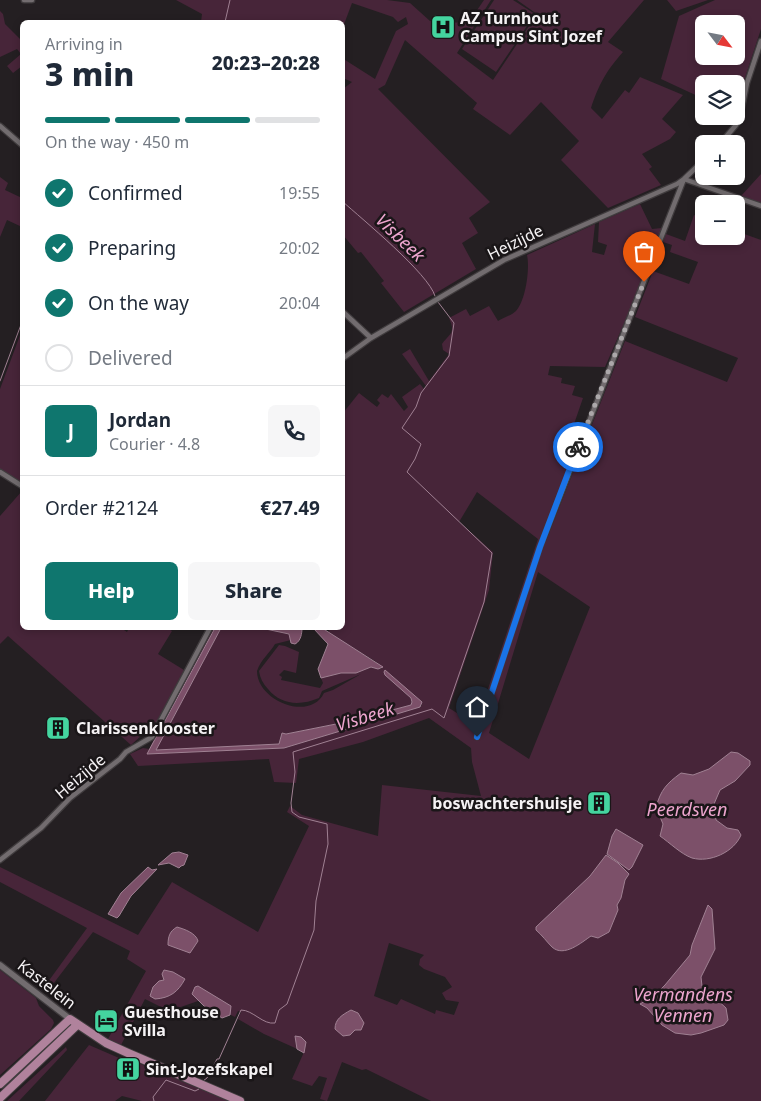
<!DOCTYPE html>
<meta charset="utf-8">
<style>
body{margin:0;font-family:"Noto Sans",sans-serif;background:#f6f6f7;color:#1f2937;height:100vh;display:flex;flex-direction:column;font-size:19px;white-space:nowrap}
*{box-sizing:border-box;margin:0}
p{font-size:16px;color:#747a83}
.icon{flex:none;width:28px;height:28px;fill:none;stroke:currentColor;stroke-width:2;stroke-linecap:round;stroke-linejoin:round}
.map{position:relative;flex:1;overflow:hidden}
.panel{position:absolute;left:20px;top:20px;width:325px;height:610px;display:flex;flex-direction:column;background:#fff;border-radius:8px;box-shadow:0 2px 8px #0003}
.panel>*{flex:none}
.needle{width:32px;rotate:122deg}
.controls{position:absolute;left:695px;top:15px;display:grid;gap:10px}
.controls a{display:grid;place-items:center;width:50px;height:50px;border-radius:8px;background:#fff;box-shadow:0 2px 8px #0003;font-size:25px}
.pin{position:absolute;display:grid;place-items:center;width:42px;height:42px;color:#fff;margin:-51px -21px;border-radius:50% 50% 50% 0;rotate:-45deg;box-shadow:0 0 5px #0007}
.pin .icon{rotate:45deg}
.courier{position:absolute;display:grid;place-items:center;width:50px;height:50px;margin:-25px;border:4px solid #1a73e8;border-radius:50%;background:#fff;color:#222;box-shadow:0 1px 6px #0007}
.summary em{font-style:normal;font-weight:800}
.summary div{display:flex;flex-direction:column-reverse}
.summary{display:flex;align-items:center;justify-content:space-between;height:85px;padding:0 25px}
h1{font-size:32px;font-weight:800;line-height:38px}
.bar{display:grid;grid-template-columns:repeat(4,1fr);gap:8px 5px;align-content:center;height:60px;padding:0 25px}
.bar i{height:6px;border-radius:4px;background:#e0e1e3}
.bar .active{background:#0f766e}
.bar p{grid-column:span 4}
.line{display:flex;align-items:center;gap:12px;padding:0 25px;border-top:1px solid #e0e1e3}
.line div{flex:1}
.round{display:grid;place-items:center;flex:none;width:52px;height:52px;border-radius:8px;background:#f6f6f7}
ol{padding:0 25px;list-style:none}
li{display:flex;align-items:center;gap:15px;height:55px}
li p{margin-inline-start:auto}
li .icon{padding:5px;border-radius:50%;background:#0f766e;color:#fff;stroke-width:4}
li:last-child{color:#747a83}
li i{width:28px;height:28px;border:2px solid #e0e1e3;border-radius:50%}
.action{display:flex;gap:10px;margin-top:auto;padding:10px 25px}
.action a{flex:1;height:58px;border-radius:8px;background:#0f766e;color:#fff;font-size:20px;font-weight:800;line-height:58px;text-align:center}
.action a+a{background:#f6f6f7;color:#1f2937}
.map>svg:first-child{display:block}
</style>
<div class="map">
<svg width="761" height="1101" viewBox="0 0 761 1101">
<rect width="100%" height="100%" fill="#241f22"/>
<!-- green -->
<path fill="#472539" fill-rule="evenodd" d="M176 0H387L410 3 430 21 465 23 471 19 484 0H491L457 53 493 80 537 14 517 0H644L608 42 623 52C606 71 599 84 591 108L602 119 625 90 629 93 640 77 683 95 662 119 676 132 670 139 642 154 652 167 649 169 661 185 608 208 561 160 579 141 541 102 510 135 473 109 477 103 405 40 385 85 378 89 490 202 469 218 478 233 462 243 476 269 404 312 381 283 384 281 361 252 358 253 343 235V89L352 82 343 78 342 58 375 79 396 31 408 24 406 17 398 22 393 17 352 3 343 27 342 22H201L202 14Z
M494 0H513L535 14 496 72 462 49Z
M667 0H708L676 11Z
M715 0H761V29L742 87 737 114 736 84H704V99L661 79 679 16ZM704 24H736V56H704Z
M0 11 3 14 5 24 22 41V66L13 73 7 66 21 54 17 49 0 57Z
M761 174V203L741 196Z
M0 177 8 183 5 190 22 198V227L7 220 0 237Z
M640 204 652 229 662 228 633 303 605 367 550 366 548 375 562 378 561 383 575 386 572 395 583 398 574 424 583 427 540 539 546 541 625 341 727 382 738 358 635 317 653 271 689 284 698 262 670 252 672 245 663 242 666 234 685 241 694 215 704 219V236H736V231L761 240V1101H431L366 1069 362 1070 342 1062 327 1101 320 1099 327 1078 319 1076 312 1086 292 1079 304 1052 264 1034 238 1019 241 1012 238 1011 235 1017 201 1000 169 1011 145 999 121 1045 108 1039 146 971 127 959 130 951 93 932 50 988 45 986 87 928 0 882V867L138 935 172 882 258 932 309 826 287 812 290 806 302 815 378 836 382 785 481 796 472 762 471 748 429 718 363 742 299 759 296 783 274 782 269 759 138 766 130 754 143 748 149 749 213 628H215L148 754 284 748 420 707 422 705 385 675 411 698 412 703 411 705 351 721 286 734 282 733 279 744 156 750 221 628H261L289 634 291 640 275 644C270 653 261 659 257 671 257 701 310 722 324 693L333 690 361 674 322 691 319 698C300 706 281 705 268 689 263 684 260 678 259 671L279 645 285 646 299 652 296 673 284 670 279 675 282 677 281 680 320 688 323 683 321 678 341 673H356L371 667 381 669 382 667 375 661 328 633 330 628H342L343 413 359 393 377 407 380 403 377 400 382 394 388 398 391 394 404 411 408 407 402 397 420 384 424 389 426 386 402 354 410 349 429 381 449 354 443 350 442 344C450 333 456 334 449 318L466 309 470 316 489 306 498 321C503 318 512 315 516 311 526 300 530 268 527 255L595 224 592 252 604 255 607 245 598 242 599 222ZM477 492 538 539 476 725 449 708 489 590 493 552 459 522ZM538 572 590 607 529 759 489 733ZM389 943 424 955 420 959 419 965 424 969 445 977 452 987 442 993 446 1000 459 1002 454 1015 436 1010 435 1014 401 999 397 1005 374 996Z
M22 330V483L0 470V389Z
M22 491V628H121L127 632 129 628H167L172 631 158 654 184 670 157 721 131 745 8 636 0 644V516Z
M0 970 36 998 39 1006 53 1020 54 1023 51 1029 0 1075Z
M89 1045 119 1058 131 1060 229 1101H142L122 1096 115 1101H45Z
M66 1047 67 1050 19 1101H7Z"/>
<!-- water -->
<path fill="#7c5069" stroke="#a08193" d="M215 628H221L156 750 279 744 282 733 286 734 351 721 411 705 412 702 411 698 385 675 384 672 385 670 422 702 420 707 284 748 147 754Z
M261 628H302C302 633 301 641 295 644L291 643 289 634Z
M316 628H322L383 667 378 669 371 667 356 673H341L321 678 318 669 328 644 314 629Z
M731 752 738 753 750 761V765L735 781 720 790 714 804 716 820 727 828 738 830 741 835C734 852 710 863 692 858 681 854 670 843 660 836L663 824 656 807C661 790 666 784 681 773L693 775 709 769Z
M616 829 643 845 632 867 629 870 607 854 612 836Z
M179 852 188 855 184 865 181 866 179 868 169 863 158 865 172 853Z
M606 855 618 863 629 874 625 880 621 898 617 905 618 910 609 932 598 938 591 936C582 942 564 958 552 947 547 942 542 935 536 930V927L590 876Z
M148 867 152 870 157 869 131 896 119 916 117 918 108 914 121 893Z
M708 905 712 909 715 949 701 977 702 986 726 1008 728 1020 724 1025 701 1033 691 1035 675 1033 662 1025 647 1008 640 1004 654 996 665 985 690 955 692 945Z
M177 927C184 929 196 933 198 941L190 953 168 945C168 936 170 931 177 927Z
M164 970 173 972 185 979C178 992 170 998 155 999L150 996 153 987 159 981 164 980 162 974Z
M198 986 231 1006 230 1015 222 1018 204 1006 192 994 195 987Z
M351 1010 358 1013 364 1023 361 1030H355L350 1035 343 1036 335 1029C335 1019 342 1015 351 1010Z
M295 1036 301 1037 306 1042 304 1053 297 1049Z"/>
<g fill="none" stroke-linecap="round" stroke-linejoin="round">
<!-- stream -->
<path stroke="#a08193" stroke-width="1" d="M225 22 230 0
M342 201C362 219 429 274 435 296
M0 381 22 322
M203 1081 207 1078 217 1059H219L241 1010C253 1010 263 1025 275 1023L279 1010 287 1004 314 930 316 901 328 844 327 824 299 817 292 812 291 803 295 772 293 752 432 709 444 718 484 602 492 553 407 472 415 459 421 444 402 428 416 407 421 393 449 356 454 323 438 302
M154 1101 153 1097 166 1080 195 1091 199 1089 200 1087"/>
<defs>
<path id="minor" d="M24 0H32
M0 126 22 145
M720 144 736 125 740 117 747 83 761 41
M684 179 761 206
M342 311 371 338
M342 359 371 338 504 260 677 184 684 179 704 160
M0 472 22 486
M477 737 540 547 684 179
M0 860 41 828 70 798 120 759 126 752 152 737 210 628"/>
<path id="tertiary" d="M0 965 70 1019"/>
<path id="primary" d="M0 1084 70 1019 106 1043 128 1053 240 1101
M0 1098 77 1025"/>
</defs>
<!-- minor casing -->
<use href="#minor" stroke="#403c3e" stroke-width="7"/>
<!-- tertiary casing -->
<use href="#tertiary" stroke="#403c3e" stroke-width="8"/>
<!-- primary casing -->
<use href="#primary" stroke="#403c3e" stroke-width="10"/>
<!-- minor -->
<use href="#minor" stroke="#726c6f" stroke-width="4.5"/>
<!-- tertiary -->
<use href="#tertiary" stroke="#726c6f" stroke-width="5.5"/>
<!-- primary -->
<use href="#primary" stroke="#b0829c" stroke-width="8"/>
</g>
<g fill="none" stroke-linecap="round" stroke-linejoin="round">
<!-- done -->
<path stroke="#aca8aa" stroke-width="5" stroke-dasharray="0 9" d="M578 447 644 282"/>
<!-- route -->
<path stroke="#1a73e8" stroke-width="6" d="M477 737 540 547 578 447"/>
</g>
<!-- icons -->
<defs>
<symbol id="hospital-square" viewBox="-11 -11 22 22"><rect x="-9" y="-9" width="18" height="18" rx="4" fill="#44d49f" stroke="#1a1618"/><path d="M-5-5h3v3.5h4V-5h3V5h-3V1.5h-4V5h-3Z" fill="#111"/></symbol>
<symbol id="building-square" viewBox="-11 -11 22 22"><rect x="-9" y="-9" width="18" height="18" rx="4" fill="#44d49f" stroke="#1a1618"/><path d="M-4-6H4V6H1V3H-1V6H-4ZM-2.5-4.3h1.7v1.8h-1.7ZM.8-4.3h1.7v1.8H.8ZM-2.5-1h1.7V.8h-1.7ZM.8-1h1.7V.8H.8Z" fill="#111"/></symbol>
<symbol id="hotel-square" viewBox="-11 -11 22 22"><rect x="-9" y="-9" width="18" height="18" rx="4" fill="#44d49f" stroke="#1a1618"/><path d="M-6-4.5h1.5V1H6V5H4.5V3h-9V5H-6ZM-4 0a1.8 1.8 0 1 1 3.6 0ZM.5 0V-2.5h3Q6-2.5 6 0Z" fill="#111"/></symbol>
</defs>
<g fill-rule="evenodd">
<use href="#hospital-square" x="429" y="13" width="28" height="28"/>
<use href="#building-square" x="44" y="714" width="28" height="28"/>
<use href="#building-square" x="585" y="789" width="28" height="28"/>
<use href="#hotel-square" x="92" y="1007" width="28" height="28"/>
<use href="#building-square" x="114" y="1055" width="28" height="28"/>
</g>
<g text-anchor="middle" stroke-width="5" stroke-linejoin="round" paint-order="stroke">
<!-- poi labels -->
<g font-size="16" font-weight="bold" fill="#f5f2f4" stroke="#1a1618" text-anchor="start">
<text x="460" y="24">AZ Turnhout<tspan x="460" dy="18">Campus Sint Jozef</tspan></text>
<text x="76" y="734">Clarissenklooster</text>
<text x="582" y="809" text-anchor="end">boswachtershuisje</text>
<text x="124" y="1018">Guesthouse<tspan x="124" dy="18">Svilla</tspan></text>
<text x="146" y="1075">Sint-Jozefskapel</text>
</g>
<!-- street labels -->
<g font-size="16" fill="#f5f2f4" stroke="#1a1618">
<text transform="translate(515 242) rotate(-26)" y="6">Heizijde</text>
<text transform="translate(80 776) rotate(-40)" y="6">Heizijde</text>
<text transform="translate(47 984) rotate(38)" y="6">Kastelein</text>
</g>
<!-- water labels -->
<g font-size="18" font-style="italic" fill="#eda5ce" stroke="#1a1618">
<text transform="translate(400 238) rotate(44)" y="6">Visbeek</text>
<text transform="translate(365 717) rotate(-17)" y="6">Visbeek</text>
<text x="687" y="816">Peerdsven</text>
<text x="683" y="1001">Vermandens<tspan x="683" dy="21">Vennen</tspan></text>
</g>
</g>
</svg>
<div class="controls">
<a><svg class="needle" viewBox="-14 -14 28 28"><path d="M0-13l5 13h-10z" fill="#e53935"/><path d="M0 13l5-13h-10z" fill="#747a83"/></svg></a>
<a><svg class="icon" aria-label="layers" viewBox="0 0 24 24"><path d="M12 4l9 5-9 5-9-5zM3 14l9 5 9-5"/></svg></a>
<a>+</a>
<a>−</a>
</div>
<div class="pin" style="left:644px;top:282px;background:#ea580c"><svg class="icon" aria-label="bag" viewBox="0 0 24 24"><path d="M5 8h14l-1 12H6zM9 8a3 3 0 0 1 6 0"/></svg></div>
<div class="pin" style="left:477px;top:737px;background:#1f2937"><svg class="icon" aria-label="home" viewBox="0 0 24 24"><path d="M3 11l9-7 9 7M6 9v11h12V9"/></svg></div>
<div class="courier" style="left:578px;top:447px"><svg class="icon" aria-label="bike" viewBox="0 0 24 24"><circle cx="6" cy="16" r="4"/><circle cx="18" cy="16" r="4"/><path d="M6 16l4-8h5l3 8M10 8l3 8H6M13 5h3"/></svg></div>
<section class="panel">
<div class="summary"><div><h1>3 min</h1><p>Arriving in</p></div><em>20:23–20:28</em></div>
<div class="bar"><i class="active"></i><i class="active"></i><i class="active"></i><i></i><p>On the way · 450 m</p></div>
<ol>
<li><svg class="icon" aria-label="check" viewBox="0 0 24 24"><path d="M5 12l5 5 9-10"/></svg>Confirmed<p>19:55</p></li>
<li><svg class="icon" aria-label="check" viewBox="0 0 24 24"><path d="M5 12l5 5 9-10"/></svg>Preparing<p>20:02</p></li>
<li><svg class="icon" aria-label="check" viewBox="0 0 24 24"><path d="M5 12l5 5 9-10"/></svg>On the way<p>20:04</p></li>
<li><i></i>Delivered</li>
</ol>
<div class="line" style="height:90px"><b class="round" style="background:#0f766e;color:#fff">J</b><div><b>Jordan</b><p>Courier · 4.8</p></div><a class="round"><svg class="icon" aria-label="phone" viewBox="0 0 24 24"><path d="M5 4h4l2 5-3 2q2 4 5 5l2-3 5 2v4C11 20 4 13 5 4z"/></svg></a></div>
<div class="line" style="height:65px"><div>Order #2124</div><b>€27.49</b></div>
<div class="action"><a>Help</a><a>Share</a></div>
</section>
</div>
